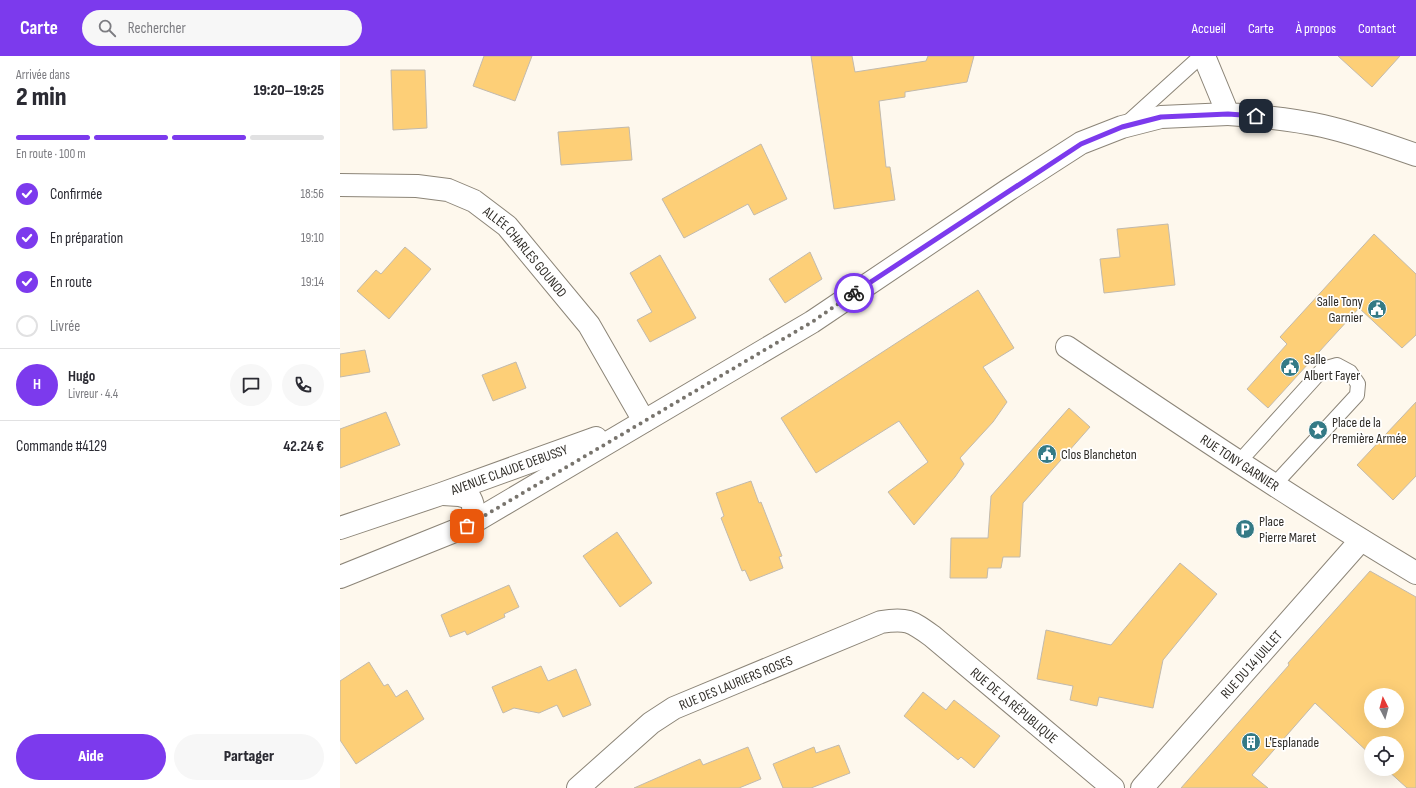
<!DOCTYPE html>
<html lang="fr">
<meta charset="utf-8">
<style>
body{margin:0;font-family:"Sofia Sans Condensed",sans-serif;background:#f7f7f7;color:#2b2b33;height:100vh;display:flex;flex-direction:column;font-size:15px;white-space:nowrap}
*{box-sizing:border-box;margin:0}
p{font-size:13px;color:#7c7c81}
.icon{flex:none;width:22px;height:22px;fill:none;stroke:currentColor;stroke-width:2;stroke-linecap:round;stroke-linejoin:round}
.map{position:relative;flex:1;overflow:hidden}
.sheet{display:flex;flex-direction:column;background:#fff;width:340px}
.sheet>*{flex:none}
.needle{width:26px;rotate:354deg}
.buttons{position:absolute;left:1024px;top:632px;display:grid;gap:8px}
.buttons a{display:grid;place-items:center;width:40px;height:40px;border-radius:50%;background:#fff;box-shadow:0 4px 16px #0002;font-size:20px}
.pin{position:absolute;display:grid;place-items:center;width:34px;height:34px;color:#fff;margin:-17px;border-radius:8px;box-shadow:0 2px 6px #0006}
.courier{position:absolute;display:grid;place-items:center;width:40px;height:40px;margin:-20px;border:3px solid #7c3aed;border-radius:50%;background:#fff;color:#222;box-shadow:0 1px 5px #0007}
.head em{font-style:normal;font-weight:800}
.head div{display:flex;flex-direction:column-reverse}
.head{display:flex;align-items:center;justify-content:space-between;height:68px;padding:0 16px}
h1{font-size:26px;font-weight:800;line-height:30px}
.bar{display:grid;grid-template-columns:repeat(4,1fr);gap:6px 4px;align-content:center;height:48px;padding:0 16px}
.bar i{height:5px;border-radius:3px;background:#e1e1e2}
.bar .on{background:#7c3aed}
.bar p{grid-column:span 4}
.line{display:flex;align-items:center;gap:10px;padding:0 16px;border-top:1px solid #e1e1e2}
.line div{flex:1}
.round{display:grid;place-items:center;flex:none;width:42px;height:42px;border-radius:21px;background:#f7f7f7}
ol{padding:0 16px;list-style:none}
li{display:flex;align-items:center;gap:12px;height:44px}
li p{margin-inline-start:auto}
li .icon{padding:4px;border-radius:50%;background:#7c3aed;color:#fff;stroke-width:4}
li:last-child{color:#7c7c81}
li i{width:22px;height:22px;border:2px solid #e1e1e2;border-radius:50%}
.button{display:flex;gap:8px;margin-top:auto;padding:8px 16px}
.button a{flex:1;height:46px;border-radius:24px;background:#7c3aed;color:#fff;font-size:16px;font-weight:800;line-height:46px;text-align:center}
.button a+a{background:#f7f7f7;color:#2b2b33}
header{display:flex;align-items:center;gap:24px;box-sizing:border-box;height:56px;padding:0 20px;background:#7c3aed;color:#fff}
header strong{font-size:19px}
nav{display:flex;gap:22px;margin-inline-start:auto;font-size:14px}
.search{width:280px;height:36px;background:#f7f7f7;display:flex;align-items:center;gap:10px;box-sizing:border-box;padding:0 14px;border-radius:22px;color:#7c7c81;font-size:15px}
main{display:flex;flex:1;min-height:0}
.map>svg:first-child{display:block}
</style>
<header>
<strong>Carte</strong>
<div class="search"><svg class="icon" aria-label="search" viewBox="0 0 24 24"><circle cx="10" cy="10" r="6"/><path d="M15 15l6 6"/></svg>Rechercher</div>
<nav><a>Accueil</a><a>Carte</a><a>À propos</a><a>Contact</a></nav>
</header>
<main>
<section class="sheet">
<div class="head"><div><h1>2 min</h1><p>Arrivée dans</p></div><em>19:20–19:25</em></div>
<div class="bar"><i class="on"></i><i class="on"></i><i class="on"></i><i></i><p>En route · 100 m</p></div>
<ol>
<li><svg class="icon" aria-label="check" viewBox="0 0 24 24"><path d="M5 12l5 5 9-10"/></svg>Confirmée<p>18:56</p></li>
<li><svg class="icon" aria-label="check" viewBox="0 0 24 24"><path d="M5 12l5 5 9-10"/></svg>En préparation<p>19:10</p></li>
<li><svg class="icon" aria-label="check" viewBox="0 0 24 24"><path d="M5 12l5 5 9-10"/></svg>En route<p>19:14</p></li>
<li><i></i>Livrée</li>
</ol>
<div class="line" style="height:72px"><b class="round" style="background:#7c3aed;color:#fff">H</b><div><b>Hugo</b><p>Livreur · 4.4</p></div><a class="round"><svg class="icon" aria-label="chat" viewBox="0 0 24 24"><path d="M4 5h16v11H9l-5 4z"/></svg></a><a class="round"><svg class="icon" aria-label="phone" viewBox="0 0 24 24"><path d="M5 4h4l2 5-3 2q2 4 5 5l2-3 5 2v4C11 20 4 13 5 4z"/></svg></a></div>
<div class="line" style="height:52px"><div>Commande #4129</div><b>42.24 €</b></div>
<div class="button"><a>Aide</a><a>Partager</a></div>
</section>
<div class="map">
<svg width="1076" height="732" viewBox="0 0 1076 732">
<rect width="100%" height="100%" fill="#fef8ed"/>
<!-- building -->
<path fill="#fdcf77" stroke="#c2baad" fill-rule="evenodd" d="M144 0H192L175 45 133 30Z
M471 0H512L515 16 586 5 588 0H634L627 26 565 36V41L539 45 546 111H550L555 144 494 153Z
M998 0H1060L1032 31Z
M51 14H85L87 72 53 74Z
M289 71 292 104 221 109 218 76Z
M421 88 447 143 414 159 408 148 344 182 322 143Z
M828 168 835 229 764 237 760 203 780 201 777 173Z
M1034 178 1076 218V279L1062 292 1019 252 928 352 907 333 947 288 940 281Z
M65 191 91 213 49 263 17 235 36 214 41 218Z
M470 196 482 223 445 247 429 223Z
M320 199 356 262 310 286 297 264 312 256 290 217Z
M638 234 674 292 643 311 667 346 653 366 620 402 624 408 615 421 574 469 548 436 588 406 559 365 476 417 441 362Z
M25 294 30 316 0 321V298Z
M176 306 186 332 153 345 142 319Z
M1076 346V420L1053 444 1017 409Z
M729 352 750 371 683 447 680 501H663L661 512H648L647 522H610L611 482H648L651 440Z
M46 356 60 389 0 412V373Z
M411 425 419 447 421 446 442 500 439 501 443 512 410 525 405 514 402 515 381 462 384 460 376 437Z
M277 476 312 527 280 551 243 500Z
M840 507 877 538 823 604 813 652 759 641 757 650 730 644 733 630 697 623 706 574 771 589Z
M1030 515 1076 541V732H1067L1046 713H1057V687H1031V699L975 647 912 719 928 732H841L949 609 948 607ZM1031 639H1057V665H1031Z
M169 529 179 551 164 558 165 561 127 579 125 575 110 581 101 559Z
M29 606 44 630 48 628 56 641 67 634 84 663 16 708 0 684V625Z
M201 610 208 625 236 613 251 649 223 661 217 649 199 657 174 652 163 657 152 631Z
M583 636 606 654 614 644 660 680 634 712 621 701 618 704 564 660Z
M499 689 510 717 471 732H443L433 708 474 691 476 697Z
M408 691 421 723 399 732H294L360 703 363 709Z"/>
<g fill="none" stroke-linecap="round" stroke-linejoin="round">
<defs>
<path id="service" d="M786 68 861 0
M899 406 983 313 997 309 1010 316 1018 328 1017 339 934 429"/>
<g id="minor">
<path d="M864 0 888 58C920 60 951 63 983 70 1014 77 1045 88 1076 99"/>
<path id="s1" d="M0 129 77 130 108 134 134 145 167 170 249 269 304 365"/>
<path id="s2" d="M727 291C842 369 957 446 1076 517"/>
<path d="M103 438 119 439 130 442C136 453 133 460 127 470"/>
<path id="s3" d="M0 472 101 438 256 382"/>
<path d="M0 521 127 470 472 266 668 134 741 87 782 71 821 61 888 58"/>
<path id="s4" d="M238 732 311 667 334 652 541 566C567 562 571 565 592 580L773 732"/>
<path id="s5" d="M802 732 1021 484"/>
</g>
</defs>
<!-- service casing -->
<use href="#service" stroke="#8c8578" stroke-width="16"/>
<!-- minor casing -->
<use href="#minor" stroke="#8c8578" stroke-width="24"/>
<!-- service -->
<use href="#service" stroke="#fff" stroke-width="14"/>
<!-- minor -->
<use href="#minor" stroke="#fff" stroke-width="22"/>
</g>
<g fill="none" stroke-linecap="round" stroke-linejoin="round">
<!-- done -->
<path stroke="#78746d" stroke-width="4" stroke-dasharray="0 7.2" d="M127 470 472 266 514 237"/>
<!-- route -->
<path stroke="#7c3aed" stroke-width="5" d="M514 237 741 88 782 71 821 61 888 58 916 60"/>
</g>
<!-- icons -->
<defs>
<symbol id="civic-disc" viewBox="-11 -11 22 22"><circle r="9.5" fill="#347a86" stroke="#fff"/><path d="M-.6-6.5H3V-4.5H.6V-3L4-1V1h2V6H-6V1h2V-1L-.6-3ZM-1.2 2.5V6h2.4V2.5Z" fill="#fff"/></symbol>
<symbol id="sight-disc" viewBox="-11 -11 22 22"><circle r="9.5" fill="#347a86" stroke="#fff"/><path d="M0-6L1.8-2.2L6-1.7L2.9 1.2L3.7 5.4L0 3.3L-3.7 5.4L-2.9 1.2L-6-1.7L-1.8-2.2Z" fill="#fff"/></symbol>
<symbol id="parking-disc" viewBox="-11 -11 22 22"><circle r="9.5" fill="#347a86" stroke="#fff"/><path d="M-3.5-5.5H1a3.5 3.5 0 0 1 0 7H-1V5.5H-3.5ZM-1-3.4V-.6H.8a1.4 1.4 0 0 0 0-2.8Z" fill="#fff"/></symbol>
<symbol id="building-disc" viewBox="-11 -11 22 22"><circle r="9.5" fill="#347a86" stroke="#fff"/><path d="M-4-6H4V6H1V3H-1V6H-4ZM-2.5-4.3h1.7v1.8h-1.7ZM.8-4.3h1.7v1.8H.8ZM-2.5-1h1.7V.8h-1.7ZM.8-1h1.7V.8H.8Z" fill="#fff"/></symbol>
</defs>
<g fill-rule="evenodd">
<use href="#civic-disc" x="1026" y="242" width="22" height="22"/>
<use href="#civic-disc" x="939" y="300" width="22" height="22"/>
<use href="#sight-disc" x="967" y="363" width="22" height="22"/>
<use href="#civic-disc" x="696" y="387" width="22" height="22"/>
<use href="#parking-disc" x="894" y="462" width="22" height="22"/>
<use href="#building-disc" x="900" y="675" width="22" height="22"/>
</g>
<g text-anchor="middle" stroke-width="3.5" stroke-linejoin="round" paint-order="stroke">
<!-- street labels -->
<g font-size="14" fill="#302d28" stroke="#fff">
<text dy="5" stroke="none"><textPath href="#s1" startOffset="209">ALLÉE CHARLES GOUNOD</textPath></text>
<text dy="5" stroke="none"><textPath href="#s2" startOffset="208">RUE TONY GARNIER</textPath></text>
<text dy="5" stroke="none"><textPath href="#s3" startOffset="179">AVENUE CLAUDE DEBUSSY</textPath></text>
<text dy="5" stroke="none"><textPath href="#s5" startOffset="165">RUE DU 14 JUILLET</textPath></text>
<text dy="5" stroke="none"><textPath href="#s4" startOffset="192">RUE DES LAURIERS ROSES</textPath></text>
<text dy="5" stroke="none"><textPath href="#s4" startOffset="512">RUE DE LA RÉPUBLIQUE</textPath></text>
</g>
<!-- poi labels -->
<g font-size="14" fill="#302d28" stroke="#fff" text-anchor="start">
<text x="1023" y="250" text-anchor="end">Salle Tony<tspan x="1023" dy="16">Garnier</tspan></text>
<text x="964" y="308">Salle<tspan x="964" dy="16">Albert Fayer</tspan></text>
<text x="992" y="371">Place de la<tspan x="992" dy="16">Première Armée</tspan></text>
<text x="721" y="403">Clos Blancheton</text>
<text x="919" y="470">Place<tspan x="919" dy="16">Pierre Maret</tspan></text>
<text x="925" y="691">L'Esplanade</text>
</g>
</g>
</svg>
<div class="buttons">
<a><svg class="needle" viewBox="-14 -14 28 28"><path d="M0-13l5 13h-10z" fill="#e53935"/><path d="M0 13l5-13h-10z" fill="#7c7c81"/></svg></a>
<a><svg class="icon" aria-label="locate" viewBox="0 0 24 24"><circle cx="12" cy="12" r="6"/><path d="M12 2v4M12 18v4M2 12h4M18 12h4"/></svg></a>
</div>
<div class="pin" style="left:127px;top:470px;background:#ea580c"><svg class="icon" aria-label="bag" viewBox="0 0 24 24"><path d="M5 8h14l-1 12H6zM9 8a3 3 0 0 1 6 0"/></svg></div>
<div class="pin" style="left:916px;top:60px;background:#1f2937"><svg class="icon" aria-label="home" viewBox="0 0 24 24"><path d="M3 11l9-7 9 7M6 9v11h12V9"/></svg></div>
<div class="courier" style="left:514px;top:237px"><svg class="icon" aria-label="bike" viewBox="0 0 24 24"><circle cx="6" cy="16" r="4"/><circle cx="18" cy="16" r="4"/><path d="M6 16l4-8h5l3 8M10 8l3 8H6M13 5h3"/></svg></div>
</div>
</main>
